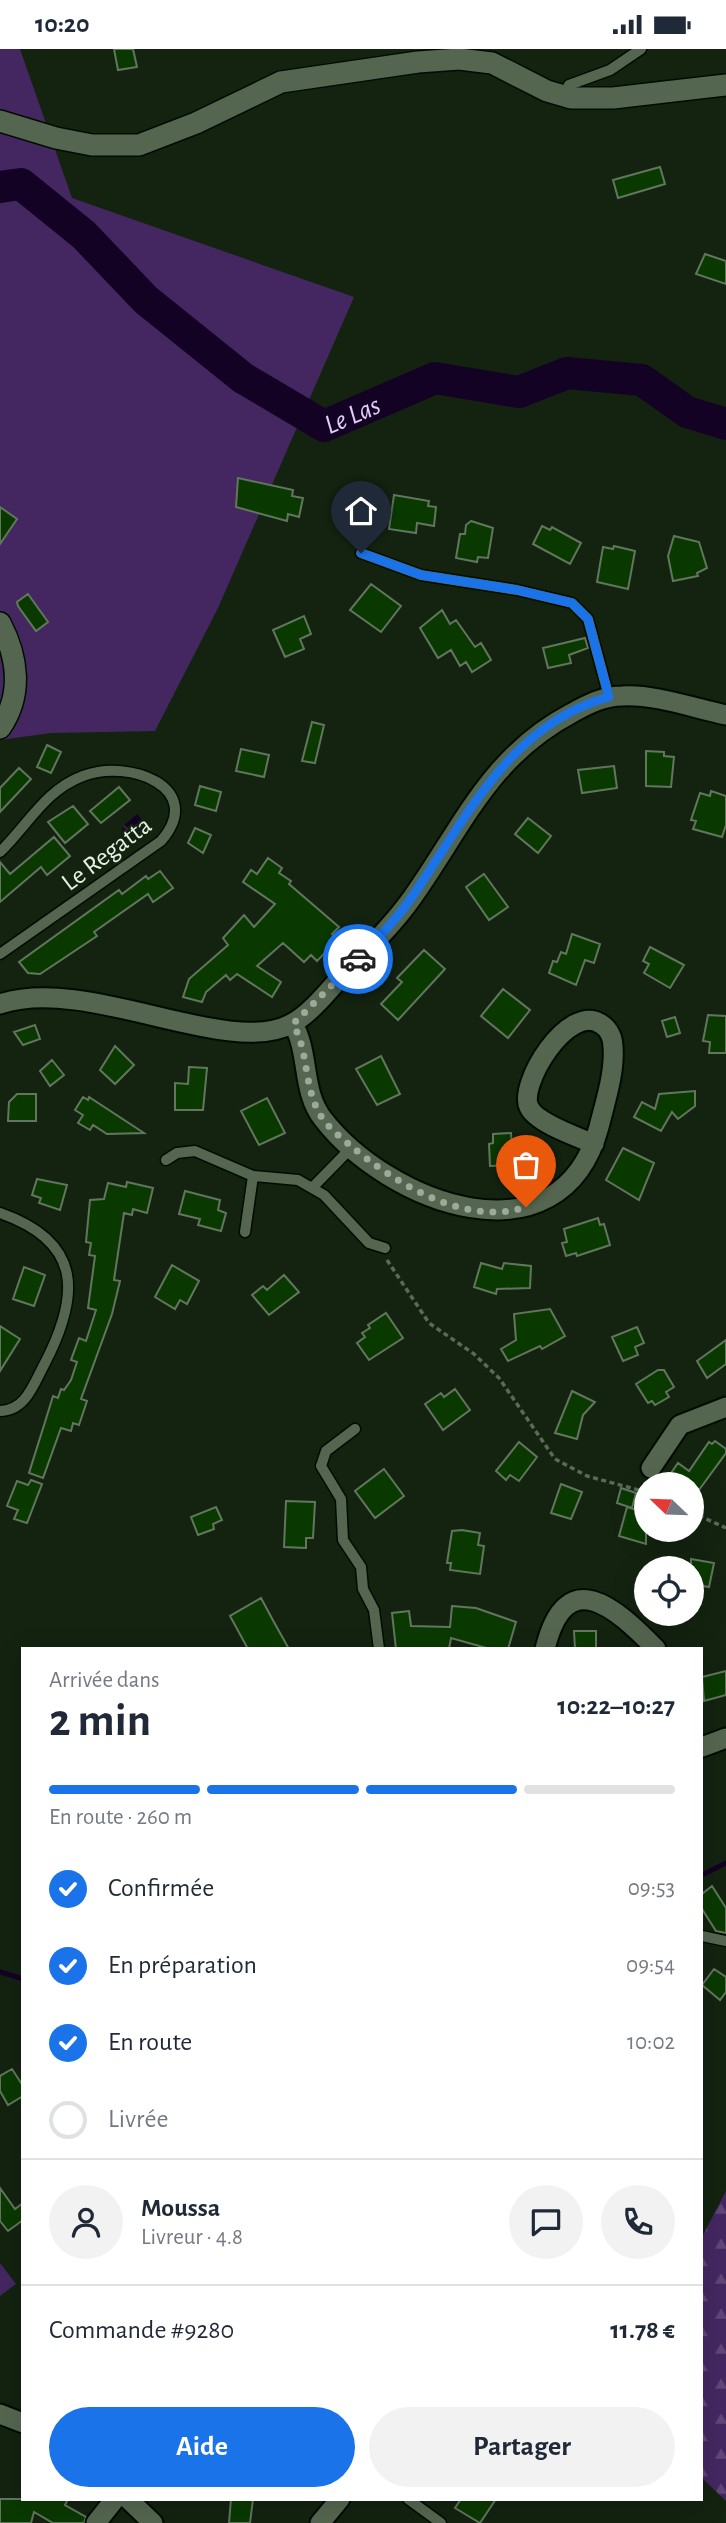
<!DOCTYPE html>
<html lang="fr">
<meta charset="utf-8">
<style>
body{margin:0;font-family:"Alegreya Sans",sans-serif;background:#f2f2f3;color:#1f2937;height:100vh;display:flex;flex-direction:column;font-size:26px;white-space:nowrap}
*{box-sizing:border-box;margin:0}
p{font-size:23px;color:#747a83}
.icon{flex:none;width:38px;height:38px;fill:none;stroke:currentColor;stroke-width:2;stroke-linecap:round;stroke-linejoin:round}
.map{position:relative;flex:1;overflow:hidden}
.sheet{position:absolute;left:21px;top:1598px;width:682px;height:854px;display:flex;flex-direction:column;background:#fff;border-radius:0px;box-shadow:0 7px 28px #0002}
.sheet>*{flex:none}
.needle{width:46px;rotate:293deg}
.fabs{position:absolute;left:634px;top:1423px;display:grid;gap:14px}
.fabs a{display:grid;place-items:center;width:70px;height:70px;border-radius:50%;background:#fff;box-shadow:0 7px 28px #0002;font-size:35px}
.pin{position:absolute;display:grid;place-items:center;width:60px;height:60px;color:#fff;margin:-72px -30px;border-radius:50% 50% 50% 0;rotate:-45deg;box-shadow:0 0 7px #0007}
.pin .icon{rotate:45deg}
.courier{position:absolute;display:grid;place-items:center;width:70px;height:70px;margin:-35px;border:5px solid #1a73e8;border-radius:50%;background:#fff;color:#222;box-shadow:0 2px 9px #0007}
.head em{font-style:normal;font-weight:700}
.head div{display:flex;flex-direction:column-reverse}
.head{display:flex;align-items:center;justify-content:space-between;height:119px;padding:0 28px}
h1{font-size:46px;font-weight:700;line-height:52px}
.bar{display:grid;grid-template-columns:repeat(4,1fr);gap:10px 7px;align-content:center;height:84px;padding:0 28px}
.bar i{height:9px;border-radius:5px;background:#e0e1e3}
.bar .current{background:#1a73e8}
.bar p{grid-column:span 4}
.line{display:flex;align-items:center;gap:18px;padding:0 28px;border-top:2px solid #e0e1e3}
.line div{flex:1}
.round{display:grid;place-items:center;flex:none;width:74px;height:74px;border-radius:37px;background:#f2f2f3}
ol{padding:0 28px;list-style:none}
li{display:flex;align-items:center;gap:21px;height:77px}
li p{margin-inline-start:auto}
li .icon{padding:7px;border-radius:50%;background:#1a73e8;color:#fff;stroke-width:4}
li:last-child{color:#747a83}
li i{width:38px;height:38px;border:4px solid #e0e1e3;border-radius:50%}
.cta{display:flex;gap:14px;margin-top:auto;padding:14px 28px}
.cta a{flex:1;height:80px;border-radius:42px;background:#1a73e8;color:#fff;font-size:28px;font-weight:700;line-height:80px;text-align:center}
.cta a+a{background:#f2f2f3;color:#1f2937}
.status{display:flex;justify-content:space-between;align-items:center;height:49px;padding:0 35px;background:#fff;direction:ltr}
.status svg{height:19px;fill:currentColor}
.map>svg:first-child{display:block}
</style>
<div class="status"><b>10:20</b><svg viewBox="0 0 49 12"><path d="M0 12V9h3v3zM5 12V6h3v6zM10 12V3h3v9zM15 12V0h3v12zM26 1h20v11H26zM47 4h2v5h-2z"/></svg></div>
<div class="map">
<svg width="726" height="2474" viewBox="0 0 726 2474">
<defs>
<pattern id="forest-firs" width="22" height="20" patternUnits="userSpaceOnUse" patternTransform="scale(1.75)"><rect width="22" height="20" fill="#442761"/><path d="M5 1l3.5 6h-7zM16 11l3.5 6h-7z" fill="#5f4778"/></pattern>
<pattern id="water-waves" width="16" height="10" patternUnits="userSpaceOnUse" patternTransform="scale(1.75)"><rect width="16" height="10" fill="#140225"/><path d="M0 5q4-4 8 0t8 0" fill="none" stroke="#362744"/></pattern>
</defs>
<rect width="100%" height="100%" fill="#132310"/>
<!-- green -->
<path fill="#442761" d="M0 0H20L72 149 354 248 218 559 155 682 51 684 0 691Z
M0 2214 16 2235 0 2247Z"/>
<!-- forest -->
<path fill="url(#forest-firs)" d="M726 2142V2452L702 2429V2188Z"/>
<!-- water -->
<path fill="url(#water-waves)" d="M137 765 143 772 129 784 122 783 123 777Z"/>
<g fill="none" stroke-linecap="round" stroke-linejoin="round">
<!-- stream -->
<path stroke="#140225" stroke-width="5" d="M702 1826 726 1814
M0 1923 23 1930"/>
<!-- river -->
<path stroke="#140225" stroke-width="32" id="s1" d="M0 138 21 135 84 186 146 251 243 329 324 377 435 329 519 343 567 324 642 331 687 363 726 375"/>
</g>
<!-- building -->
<path fill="#0a3900" stroke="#62755f" stroke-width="2" d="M114 0H133L137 18 118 21Z
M660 118 665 135 618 149 613 131Z
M705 205 726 212V235L696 225Z
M238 429 293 441 292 447 303 449 299 468 288 465 287 472 236 458Z
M394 446 429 452 428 457 436 458 434 477 417 474 416 484 389 480Z
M0 458 17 470 0 495Z
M471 472 493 479 488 509 478 508 477 513 456 509 460 485H465L466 476Z
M542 477 550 481 552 478 581 494 570 515 533 495Z
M674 487 699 493 707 519 697 524 698 527 673 532 668 507Z
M614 497 635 502 628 540 597 533 603 498 613 500Z
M371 535 401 557 381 583 350 561Z
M28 545 48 573 36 582 18 557 17 553Z
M442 561 450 575 456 571 475 598 481 594 491 611 472 623 466 613 460 617 451 601 438 609 420 579Z
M304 567 311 585 300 590 304 600 285 608 273 581Z
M585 589 588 599 569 606 571 614 548 619 543 599Z
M312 673 324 676 315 714 302 712Z
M47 696 61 703 51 724 37 718Z
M241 700 269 706 264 728 236 722Z
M646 702 664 703V707L674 708 671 738 646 737Z
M614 717 617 739 582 744 578 721Z
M19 719 31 730 0 763V739Z
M200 737 221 743 216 762 195 756Z
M119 738 130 751 101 774 90 762Z
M711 742 726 747V776L722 788 693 780 696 772 691 771 700 744 710 747Z
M73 757 88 775 65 794 48 773Z
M528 769 551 787 538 804 515 785Z
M195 779 211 786 203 804 188 794Z
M54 788 70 807 47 826 41 818 0 853V813L10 825Z
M268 809 282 819 279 824 291 832 289 835 339 878 332 885 338 890 317 912 311 906 304 913 283 894 257 917 281 933 272 948 237 925 230 931 226 926 206 943 202 953 183 948 189 930 228 896 223 889 244 866 254 878 275 855 243 833 251 821 257 825Z
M160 822 173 839 153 853 148 845 94 883 97 887 40 925 28 924 19 913 119 841 122 845 146 827 148 830Z
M484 825 508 858 489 871 466 838Z
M572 885 600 895 594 914 585 911 576 936 549 924 553 912 557 913 561 903 566 905Z
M650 898 684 916 670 939 644 924 649 915 643 912Z
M424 901 445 920 398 971 381 955 402 933 397 929Z
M503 940 530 961 508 989 481 967Z
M708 966 726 967V1004H709L710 993 703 992Z
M675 968 680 984 667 988 662 972Z
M35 976 40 990 23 996 14 983Z
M115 997 134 1016 115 1035 100 1021Z
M381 1007 400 1045 377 1056 356 1020Z
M52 1011 64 1026 50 1037 40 1022Z
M189 1018 207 1019 203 1061H175V1034L188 1035Z
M695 1042V1057L678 1070 672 1063 661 1082 634 1068 642 1053 655 1060 659 1045Z
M17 1045H36V1072H8L9 1053Z
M83 1048 88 1051 89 1048 144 1084 107 1085 93 1076 90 1081 78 1074 83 1066 75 1061Z
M267 1049 285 1084 259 1096 241 1062Z
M511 1084 513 1116 490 1117 489 1095 493 1094V1085Z
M623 1099 654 1114 639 1151 606 1131Z
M37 1130 67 1136 60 1161 39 1154 41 1149 32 1146Z
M127 1133 153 1139 147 1164 133 1160 132 1166 124 1164 114 1231 120 1232 112 1265 81 1350 87 1352 79 1376 73 1374 71 1382 61 1379 43 1429 29 1424 45 1373 53 1347 58 1349 61 1340 64 1341 71 1331 77 1313 71 1311 79 1289 86 1292 96 1261 88 1259 95 1207 89 1206 91 1194 86 1193 90 1151 104 1150 108 1134 126 1138Z
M185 1142 220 1151 218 1161 226 1164 221 1182 198 1176 200 1170 179 1165Z
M598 1169 600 1176 604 1175 610 1196 577 1207 576 1204 566 1207 562 1194 567 1193 564 1180Z
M481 1214 502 1220 504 1214 531 1217 530 1239 497 1240 496 1245 474 1238Z
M172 1216 199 1232 187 1255 180 1251 175 1260 155 1248Z
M24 1218 45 1226 34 1257 13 1250Z
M284 1226 299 1243 269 1266 252 1246 263 1237 267 1241Z
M550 1260 565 1287 542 1300 540 1297 508 1312 501 1300 516 1291 514 1265Z
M386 1264 403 1289 369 1311 357 1294 365 1288 362 1284 370 1279 368 1276Z
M0 1277 20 1290 0 1322Z
M637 1278 644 1294 635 1298 638 1306 623 1312 612 1288Z
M726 1291V1315L707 1329 697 1312Z
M658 1321H664L674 1338 666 1343 669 1348 655 1356 652 1352 648 1354 636 1335Z
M455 1340 470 1361 443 1381 425 1355 441 1344 444 1348Z
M572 1342 595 1353 583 1366 577 1390 555 1384Z
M715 1392 726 1400V1404L696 1445 691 1442V1435H682L669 1427 678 1414 689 1422 709 1393 712 1395Z
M519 1393 537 1408 519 1432 510 1426 506 1431 496 1422Z
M384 1420 404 1447 375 1469 355 1442Z
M31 1431 42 1435 27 1474 14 1470 18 1461 7 1457 17 1432 28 1436Z
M561 1435 582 1443 571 1470 551 1464Z
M621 1439 636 1444 632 1459 617 1454Z
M286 1452 315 1453 313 1489H306V1499L284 1498Z
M216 1458 222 1471 213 1475 214 1480 198 1486 191 1468Z
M627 1458 646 1464V1495L619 1487Z
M462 1481 480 1484 478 1496 484 1497 480 1525 450 1521 451 1514H447L452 1482Z
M691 1510 714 1514 709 1538 691 1535Z
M261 1549 275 1575 289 1600H248L230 1567Z
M452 1557 476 1559 516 1573 508 1600H490L451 1589 449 1600H396L392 1564 409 1562 411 1577 450 1578Z
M574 1582H596V1600H575Z
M726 1622V1646L704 1652 702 1628Z
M712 1837 726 1859V1884L716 1882 702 1860V1845Z
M714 1920 726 1928V1943L720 1951 702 1936Z
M12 2020 23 2037V2047L8 2056 0 2042V2027Z
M0 2139 15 2160 23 2154V2171L8 2182 0 2172Z
M0 2450H68L65 2456 86 2468 84 2474H53L34 2463 31 2474H0Z
M231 2450H253L250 2474H229Z
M461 2450H496L480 2474 455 2459Z"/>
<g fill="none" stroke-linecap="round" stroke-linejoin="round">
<defs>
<path id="lane" d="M563 46 569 36 610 21 641 0
M361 504 421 526 517 541 572 554 588 570 609 648
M0 803C28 776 45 741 83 727 129 709 207 739 161 792L0 905
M166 1111 177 1104 195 1102 253 1127 298 1131 324 1146 369 1194 385 1199
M312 1139 352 1098
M0 1164C83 1193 80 1246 45 1314 34 1334 26 1362 0 1362
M245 1183 253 1127
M355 1380 326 1402 321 1417 341 1450 343 1491 361 1518 363 1540 374 1561 379 1600
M702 1887 726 1892
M408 2450 441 2474"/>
<path id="street" d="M0 955C87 926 227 1009 291 975 314 963 334 934 352 916 373 895 395 873 412 849 463 777 490 707 572 664 588 655 604 647 622 647 655 645 693 659 726 666
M293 975C310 1004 301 1042 323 1070 388 1154 560 1220 599 1078 605 1053 615 1024 613 998 613 989 609 980 601 975 568 953 518 1036 529 1058 536 1074 578 1088 594 1095
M651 1419 680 1376 726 1358
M545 1600C566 1514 615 1558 656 1600
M702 1698 726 1689
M0 2365 23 2374
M128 2450 153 2474
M96 2474 115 2450
M320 2474 340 2450"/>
<path id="secondary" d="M0 72 56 89 92 96H139L196 74 281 33 418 13 459 10 492 14 547 42 571 49H613L726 36
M0 574C18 608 23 646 0 679"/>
</defs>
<!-- lane casing -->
<use href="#lane" stroke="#010c00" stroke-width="13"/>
<!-- street casing -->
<use href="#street" stroke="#010c00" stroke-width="23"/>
<!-- secondary casing -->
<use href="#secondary" stroke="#010c00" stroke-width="24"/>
<!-- path -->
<path stroke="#5b6959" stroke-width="3.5" stroke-dasharray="5 3.5" stroke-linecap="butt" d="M387 1211 429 1274 474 1305 499 1329 555 1410 587 1427 646 1443
M691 1463 726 1479"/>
<!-- lane -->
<use href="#lane" stroke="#546650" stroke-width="10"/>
<!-- street -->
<use href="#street" stroke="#546650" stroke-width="19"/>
<!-- secondary -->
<use href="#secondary" stroke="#546650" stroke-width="21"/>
</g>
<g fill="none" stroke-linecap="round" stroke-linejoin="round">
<!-- done -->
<path stroke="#9da99a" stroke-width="7" stroke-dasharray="0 12.6" d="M358 910 293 975C308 1001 304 1034 318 1062 325 1076 339 1087 351 1097 395 1134 465 1178 526 1158"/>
<!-- route -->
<path stroke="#1a73e8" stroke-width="9" d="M358 910C378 889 398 869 414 845 467 768 511 674 609 648L588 570 572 554 517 541 421 526 361 504"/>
</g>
<g text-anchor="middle" stroke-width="5" stroke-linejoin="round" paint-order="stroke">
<!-- street labels -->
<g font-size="26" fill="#e7f1e5" stroke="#132310">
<text transform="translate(106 804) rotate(-37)" y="9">Le Regatta</text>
</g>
<!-- water labels -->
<g font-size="28" font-style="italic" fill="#e0cef8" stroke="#132310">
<text dy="10" stroke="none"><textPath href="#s1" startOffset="441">Le Las</textPath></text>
</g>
</g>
</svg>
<div class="fabs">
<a><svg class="needle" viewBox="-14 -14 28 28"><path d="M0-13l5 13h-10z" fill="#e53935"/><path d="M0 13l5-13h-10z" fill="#747a83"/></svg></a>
<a><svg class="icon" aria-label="locate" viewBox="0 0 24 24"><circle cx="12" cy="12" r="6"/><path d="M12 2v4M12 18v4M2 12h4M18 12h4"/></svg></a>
</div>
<div class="pin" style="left:526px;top:1158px;background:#ea580c"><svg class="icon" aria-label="bag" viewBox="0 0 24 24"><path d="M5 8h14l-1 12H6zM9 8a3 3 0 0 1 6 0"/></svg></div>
<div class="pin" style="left:361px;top:504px;background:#1f2937"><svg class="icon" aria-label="home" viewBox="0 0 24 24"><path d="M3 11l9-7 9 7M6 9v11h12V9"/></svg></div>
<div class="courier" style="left:358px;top:910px"><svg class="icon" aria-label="car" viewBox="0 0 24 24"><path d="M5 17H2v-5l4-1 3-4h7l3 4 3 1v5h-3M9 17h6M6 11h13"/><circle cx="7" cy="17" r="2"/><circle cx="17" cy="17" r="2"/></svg></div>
<section class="sheet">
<div class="head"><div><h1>2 min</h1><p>Arrivée dans</p></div><em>10:22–10:27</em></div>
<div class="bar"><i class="current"></i><i class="current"></i><i class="current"></i><i></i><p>En route · 260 m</p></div>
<ol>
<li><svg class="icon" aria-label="check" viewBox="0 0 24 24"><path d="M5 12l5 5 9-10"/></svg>Confirmée<p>09:53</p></li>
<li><svg class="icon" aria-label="check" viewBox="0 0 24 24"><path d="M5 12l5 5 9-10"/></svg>En préparation<p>09:54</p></li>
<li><svg class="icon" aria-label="check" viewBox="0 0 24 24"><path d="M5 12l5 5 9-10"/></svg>En route<p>10:02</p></li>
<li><i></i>Livrée</li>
</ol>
<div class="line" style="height:126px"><a class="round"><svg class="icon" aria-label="person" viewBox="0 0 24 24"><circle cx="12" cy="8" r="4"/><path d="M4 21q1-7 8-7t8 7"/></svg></a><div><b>Moussa</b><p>Livreur · 4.8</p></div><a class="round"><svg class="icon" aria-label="chat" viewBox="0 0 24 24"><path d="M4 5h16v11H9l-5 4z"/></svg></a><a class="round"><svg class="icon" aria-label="phone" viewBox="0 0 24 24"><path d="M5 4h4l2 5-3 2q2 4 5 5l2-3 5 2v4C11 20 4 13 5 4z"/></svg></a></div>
<div class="line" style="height:91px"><div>Commande #9280</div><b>11.78 €</b></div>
<div class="cta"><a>Aide</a><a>Partager</a></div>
</section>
</div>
